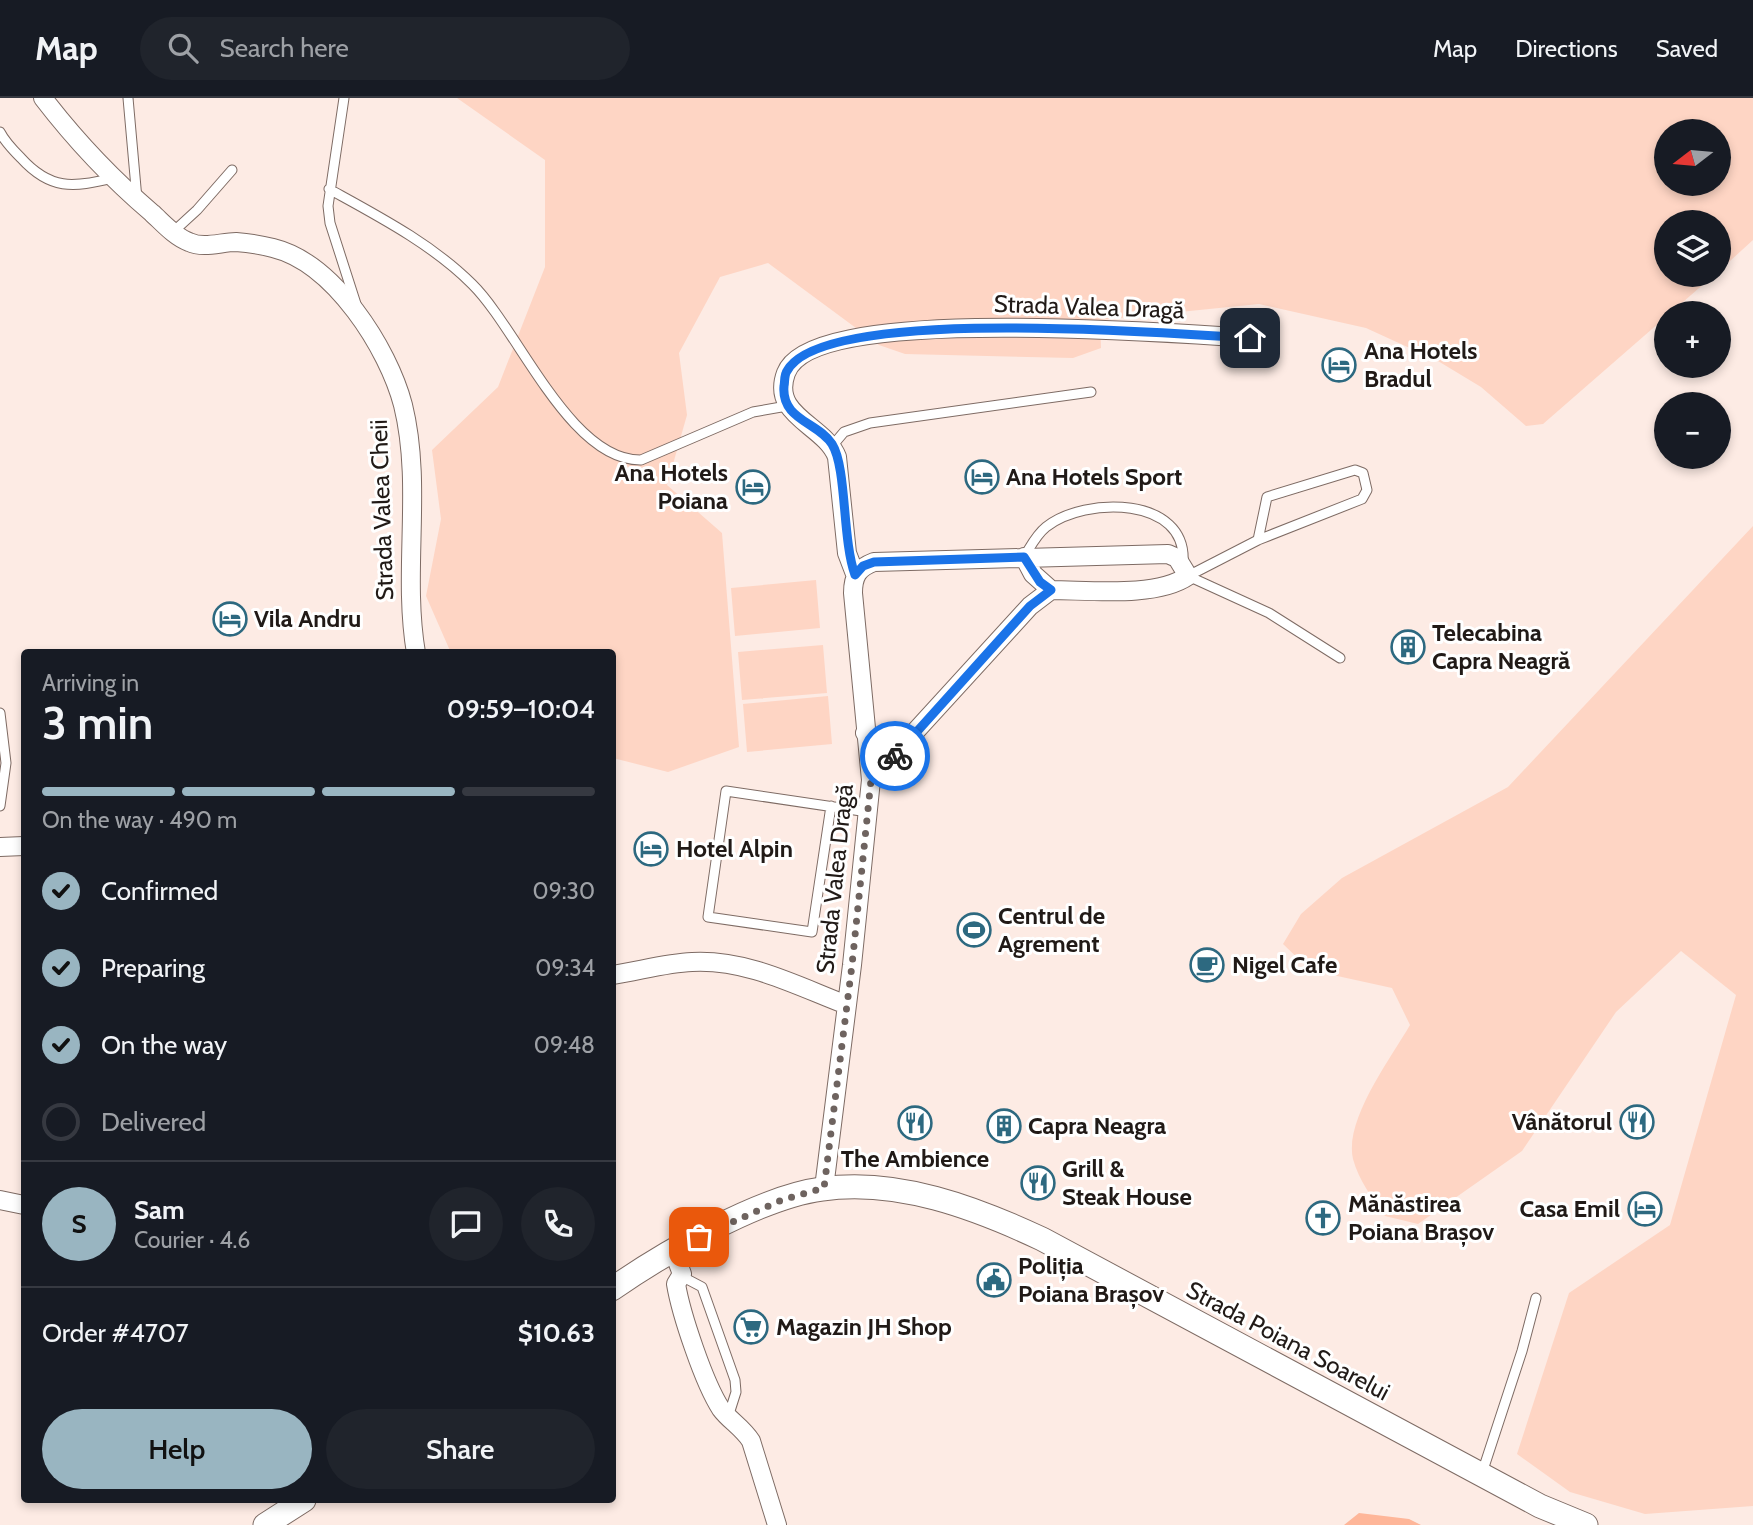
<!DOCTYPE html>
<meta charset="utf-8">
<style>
body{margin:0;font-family:Cabin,sans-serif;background:#20242c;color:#f1f3f6;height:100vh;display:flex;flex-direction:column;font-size:26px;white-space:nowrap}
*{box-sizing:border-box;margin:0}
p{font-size:23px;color:#9ea1a6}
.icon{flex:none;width:38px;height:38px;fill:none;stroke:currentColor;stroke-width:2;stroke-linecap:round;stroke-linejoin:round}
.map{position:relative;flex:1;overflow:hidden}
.panel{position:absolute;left:21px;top:551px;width:595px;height:854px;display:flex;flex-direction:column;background:#171b24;border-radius:7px;box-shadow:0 4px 10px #0003}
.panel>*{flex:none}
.needle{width:46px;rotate:254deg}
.fabs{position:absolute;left:1654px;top:21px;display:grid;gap:14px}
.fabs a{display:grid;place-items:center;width:77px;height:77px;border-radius:50%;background:#171b24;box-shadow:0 4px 10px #0003;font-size:35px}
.pin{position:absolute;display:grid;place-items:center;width:60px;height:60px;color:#fff;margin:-30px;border-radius:14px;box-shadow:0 4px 10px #0006}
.courier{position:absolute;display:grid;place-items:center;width:70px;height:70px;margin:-35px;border:5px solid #1a73e8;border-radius:50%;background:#fff;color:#222;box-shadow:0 2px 9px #0007}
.headline em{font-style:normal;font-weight:600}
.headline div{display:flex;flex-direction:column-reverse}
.headline{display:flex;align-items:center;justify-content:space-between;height:119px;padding:0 21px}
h1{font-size:46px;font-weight:600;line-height:52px}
.bar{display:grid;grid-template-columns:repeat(4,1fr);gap:10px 7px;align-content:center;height:84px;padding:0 21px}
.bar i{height:9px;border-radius:5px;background:#363941}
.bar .on{background:#99b5c1}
.bar p{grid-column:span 4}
.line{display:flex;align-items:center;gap:18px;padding:0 21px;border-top:2px solid #363941}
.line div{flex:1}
.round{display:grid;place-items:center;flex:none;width:74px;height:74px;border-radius:37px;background:#20242c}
ol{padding:0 21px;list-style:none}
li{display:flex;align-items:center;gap:21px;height:77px}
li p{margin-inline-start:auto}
li .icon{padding:7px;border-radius:50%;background:#99b5c1;color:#111;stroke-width:4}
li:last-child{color:#9ea1a6}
li i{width:38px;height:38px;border:4px solid #363941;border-radius:50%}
.cta{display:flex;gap:14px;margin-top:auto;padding:14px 21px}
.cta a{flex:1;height:80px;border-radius:42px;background:#99b5c1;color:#111;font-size:28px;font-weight:600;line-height:80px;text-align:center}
.cta a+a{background:#20242c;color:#f1f3f6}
header{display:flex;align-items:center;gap:42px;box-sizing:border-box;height:98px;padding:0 35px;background:#171b24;border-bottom:2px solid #363941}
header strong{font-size:33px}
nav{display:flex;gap:38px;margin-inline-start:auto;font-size:24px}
.search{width:490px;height:63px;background:#20242c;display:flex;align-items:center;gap:18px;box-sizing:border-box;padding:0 24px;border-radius:38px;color:#9ea1a6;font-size:26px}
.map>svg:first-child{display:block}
</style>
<header>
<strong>Map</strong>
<div class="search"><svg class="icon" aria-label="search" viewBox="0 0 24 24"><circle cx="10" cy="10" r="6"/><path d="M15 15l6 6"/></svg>Search here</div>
<nav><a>Map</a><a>Directions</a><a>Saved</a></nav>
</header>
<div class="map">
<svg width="1753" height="1427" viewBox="0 0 1753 1427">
<rect width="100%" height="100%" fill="#fdebe4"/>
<!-- green -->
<path fill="#fed5c4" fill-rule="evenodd" d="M457 0H1753V142L1719 173 1718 124H1666V177H1714L1543 326 1526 328 1481 289 1438 263 1366 230 1259 206 1100 222 1101 250 1073 260 905 256 879 247 768 165 720 179 679 255 687 317 667 387 722 435 739 649 668 674 613 660 612 555H451L426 498 441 421 432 352 498 289 545 169V62ZM1666 33H1718V86H1666Z
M1753 428V1408L1645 1416 1570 1394 1517 1356 1569 1195 1670 1127 1736 897 1681 853 1616 914 1522 1053 1418 1126 1385 1118C1372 1099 1359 1083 1353 1061 1344 1022 1391 960 1410 927L1392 890 1310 872 1283 846 1301 816 1342 780 1508 689Z
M816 482 820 530 735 538 731 490Z
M823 547 827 595 742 602 738 554Z
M828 598 832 646 747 654 743 606Z"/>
<!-- water -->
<path fill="#feb699" d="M1359 1415 1409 1421 1421 1427H1344Z"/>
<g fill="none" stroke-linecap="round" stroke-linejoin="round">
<defs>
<path id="service" d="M128 0 137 101
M344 0 328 108 330 125 356 206
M0 34C5 44 13 52 21 60 50 92 73 90 113 80
M329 91C378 118 432 146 472 186 518 231 570 363 641 362L753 314 787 308
M173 134 197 112 232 72
M833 347 844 334 870 325 1091 294
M1024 459C1031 448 1036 437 1046 429 1085 398 1188 398 1183 465
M1188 478 1258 442 1362 401 1367 392 1363 375 1355 372 1267 399 1258 442
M1188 478 1269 515 1340 560
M0 615 6 665 0 708
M831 708 812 834 708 819 726 693 868 714
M683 1179 702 1189 735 1282 736 1294 729 1316
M1482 1375 1522 1253 1536 1200"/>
<path id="minor" d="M43 0C76 43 111 80 152 115 163 125 175 139 189 144 204 151 221 144 236 144 248 145 261 147 273 150 334 165 388 250 403 307 423 388 402 473 416 555
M1024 459 1033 476 1051 492
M855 476 847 455 837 359C825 327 770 318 786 275 811 205 1181 236 1250 240
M865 635 886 646 906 643
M871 682 1030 508 1051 492
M0 749 24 748
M612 877C639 873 666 865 692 864 747 861 797 888 847 907
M824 1090 852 867 871 682 853 495C853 478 858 470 874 464L1168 456 1177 460 1188 478C1156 500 1089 492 1051 492
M0 1102 24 1107
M673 1152 682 1176 676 1186C681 1216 704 1285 721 1311 729 1322 743 1330 751 1343L777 1427"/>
<path id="tertiary" d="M612 1191C664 1155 760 1099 822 1091 897 1080 976 1110 1042 1141L1540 1408 1586 1427
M265 1427 304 1402"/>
</defs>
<!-- service casing -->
<use href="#service" stroke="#7e6b64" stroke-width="11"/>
<!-- minor casing -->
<use href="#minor" stroke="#7e6b64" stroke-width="20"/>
<!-- tertiary casing -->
<use href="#tertiary" stroke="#7e6b64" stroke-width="25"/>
<!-- service -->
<use href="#service" stroke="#fff" stroke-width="9"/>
<!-- minor -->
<use href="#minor" stroke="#fff" stroke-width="18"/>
<!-- tertiary -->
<use href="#tertiary" stroke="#fff" stroke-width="23"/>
</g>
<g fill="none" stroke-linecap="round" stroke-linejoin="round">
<!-- done -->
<path stroke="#6e635f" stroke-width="7" stroke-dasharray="0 12.6" d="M699 1139 782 1102 824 1090 852 867 871 682 895 658"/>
<!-- route -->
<path stroke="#1a73e8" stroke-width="9" d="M895 658 1030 508 1051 492 1040 484 1024 459 874 464 863 468 855 477C842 441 847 370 832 346 818 324 781 322 784 288 785 284 784 277 787 273 823 206 1175 236 1250 240"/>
</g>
<!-- icons -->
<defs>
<symbol id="hotel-ring" viewBox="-11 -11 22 22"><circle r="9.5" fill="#fff" stroke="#2d6980" stroke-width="1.5"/><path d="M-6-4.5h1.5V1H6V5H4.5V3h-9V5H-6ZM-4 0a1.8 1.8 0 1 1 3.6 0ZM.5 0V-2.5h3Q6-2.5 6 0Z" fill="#2d6980"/></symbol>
<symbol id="building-ring" viewBox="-11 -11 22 22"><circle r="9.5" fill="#fff" stroke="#2d6980" stroke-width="1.5"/><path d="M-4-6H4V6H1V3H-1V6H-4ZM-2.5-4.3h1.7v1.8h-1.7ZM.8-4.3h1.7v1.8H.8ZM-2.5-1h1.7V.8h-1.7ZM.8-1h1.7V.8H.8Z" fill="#2d6980"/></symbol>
<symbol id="stadium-ring" viewBox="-11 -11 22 22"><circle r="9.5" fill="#fff" stroke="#2d6980" stroke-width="1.5"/><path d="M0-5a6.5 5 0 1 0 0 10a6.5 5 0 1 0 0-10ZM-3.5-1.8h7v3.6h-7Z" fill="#2d6980"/></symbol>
<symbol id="cafe-ring" viewBox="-11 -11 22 22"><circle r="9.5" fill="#fff" stroke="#2d6980" stroke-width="1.5"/><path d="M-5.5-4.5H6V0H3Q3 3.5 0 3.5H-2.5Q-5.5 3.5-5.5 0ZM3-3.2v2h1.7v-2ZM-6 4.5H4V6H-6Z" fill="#2d6980"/></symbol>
<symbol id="restaurant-ring" viewBox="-11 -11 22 22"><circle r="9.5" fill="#fff" stroke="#2d6980" stroke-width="1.5"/><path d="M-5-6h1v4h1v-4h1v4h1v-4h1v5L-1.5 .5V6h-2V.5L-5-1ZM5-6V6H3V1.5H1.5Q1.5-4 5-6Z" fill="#2d6980"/></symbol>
<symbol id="church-ring" viewBox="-11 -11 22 22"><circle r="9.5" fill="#fff" stroke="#2d6980" stroke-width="1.5"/><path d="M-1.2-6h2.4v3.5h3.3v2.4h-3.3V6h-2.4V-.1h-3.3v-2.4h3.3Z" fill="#2d6980"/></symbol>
<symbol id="civic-ring" viewBox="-11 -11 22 22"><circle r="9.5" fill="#fff" stroke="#2d6980" stroke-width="1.5"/><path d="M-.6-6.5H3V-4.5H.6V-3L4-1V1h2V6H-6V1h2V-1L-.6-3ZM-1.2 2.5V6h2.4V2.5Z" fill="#2d6980"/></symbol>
<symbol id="supermarket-ring" viewBox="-11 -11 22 22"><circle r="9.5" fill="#fff" stroke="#2d6980" stroke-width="1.5"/><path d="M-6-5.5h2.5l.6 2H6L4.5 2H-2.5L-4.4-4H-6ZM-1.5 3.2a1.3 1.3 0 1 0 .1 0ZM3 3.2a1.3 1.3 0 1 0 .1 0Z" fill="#2d6980"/></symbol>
</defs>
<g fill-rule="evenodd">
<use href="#hotel-ring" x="1320" y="248" width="38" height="38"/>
<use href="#hotel-ring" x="963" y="360" width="38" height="38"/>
<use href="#hotel-ring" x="734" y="370" width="38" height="38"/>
<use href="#hotel-ring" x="211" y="502" width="38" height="38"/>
<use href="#building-ring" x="1389" y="530" width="38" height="38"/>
<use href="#hotel-ring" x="632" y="732" width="38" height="38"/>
<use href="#stadium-ring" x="955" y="813" width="38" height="38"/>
<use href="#cafe-ring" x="1188" y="848" width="38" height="38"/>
<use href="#restaurant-ring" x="1618" y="1005" width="38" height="38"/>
<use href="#restaurant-ring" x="896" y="1006" width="38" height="38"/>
<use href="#building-ring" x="985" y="1009" width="38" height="38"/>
<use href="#restaurant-ring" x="1019" y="1066" width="38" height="38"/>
<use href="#hotel-ring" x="1626" y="1092" width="38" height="38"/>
<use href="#church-ring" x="1304" y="1101" width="38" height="38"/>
<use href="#civic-ring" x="975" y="1163" width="38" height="38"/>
<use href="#supermarket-ring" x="732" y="1210" width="38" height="38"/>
</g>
<g text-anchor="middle" stroke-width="6" stroke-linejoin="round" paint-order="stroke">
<!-- street labels -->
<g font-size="24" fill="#211a17" stroke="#fff">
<text transform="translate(1089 209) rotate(2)" y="8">Strada Valea Dragă</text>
<text transform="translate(382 412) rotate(-92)" y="8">Strada Valea Cheii</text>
<text transform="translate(835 781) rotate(-84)" y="8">Strada Valea Dragă</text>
<text transform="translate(1288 1243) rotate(28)" y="8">Strada Poiana Soarelui</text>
</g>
<!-- poi labels -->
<g font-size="24" font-weight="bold" fill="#211a17" stroke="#fff" text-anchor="start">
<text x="1364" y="261">Ana Hotels<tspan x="1364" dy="28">Bradul</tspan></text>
<text x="728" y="383" text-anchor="end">Ana Hotels<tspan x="728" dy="28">Poiana</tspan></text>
<text x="1006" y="387">Ana Hotels Sport</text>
<text x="254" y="529">Vila Andru</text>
<text x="1432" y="543">Telecabina<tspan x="1432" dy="28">Capra Neagră</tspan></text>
<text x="676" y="759">Hotel Alpin</text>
<text x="998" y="826">Centrul de<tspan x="998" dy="28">Agrement</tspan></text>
<text x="1232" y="875">Nigel Cafe</text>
<text x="1612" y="1032" text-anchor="end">Vânătorul</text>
<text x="1028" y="1036">Capra Neagra</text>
<text x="915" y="1069" text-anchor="middle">The Ambience</text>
<text x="1062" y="1079">Grill &amp;<tspan x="1062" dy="28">Steak House</tspan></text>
<text x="1348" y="1114">Mănăstirea<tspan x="1348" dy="28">Poiana Brașov</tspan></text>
<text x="1620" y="1119" text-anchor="end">Casa Emil</text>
<text x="1018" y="1176">Poliția<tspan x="1018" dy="28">Poiana Brașov</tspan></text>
<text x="776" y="1237">Magazin JH Shop</text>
</g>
</g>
</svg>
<div class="fabs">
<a><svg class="needle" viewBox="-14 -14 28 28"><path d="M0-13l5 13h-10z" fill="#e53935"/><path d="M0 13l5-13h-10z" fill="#9ea1a6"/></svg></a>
<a><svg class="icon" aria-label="layers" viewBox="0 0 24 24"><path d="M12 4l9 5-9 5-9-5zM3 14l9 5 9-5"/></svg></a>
<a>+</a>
<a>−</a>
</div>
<div class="pin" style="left:699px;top:1139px;background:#ea580c"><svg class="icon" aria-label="bag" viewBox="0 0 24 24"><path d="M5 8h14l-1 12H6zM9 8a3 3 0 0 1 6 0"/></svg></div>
<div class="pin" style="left:1250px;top:240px;background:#1f2937"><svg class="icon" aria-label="home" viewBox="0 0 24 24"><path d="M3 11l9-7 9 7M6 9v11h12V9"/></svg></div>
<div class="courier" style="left:895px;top:658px"><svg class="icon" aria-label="bike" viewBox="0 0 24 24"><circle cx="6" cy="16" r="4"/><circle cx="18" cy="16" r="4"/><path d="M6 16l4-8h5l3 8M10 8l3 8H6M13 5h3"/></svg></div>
<section class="panel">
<div class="headline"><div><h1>3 min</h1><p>Arriving in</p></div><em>09:59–10:04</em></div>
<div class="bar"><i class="on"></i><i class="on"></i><i class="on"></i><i></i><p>On the way · 490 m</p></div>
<ol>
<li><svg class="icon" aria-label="check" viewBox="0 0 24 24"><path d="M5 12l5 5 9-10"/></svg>Confirmed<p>09:30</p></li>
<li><svg class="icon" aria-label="check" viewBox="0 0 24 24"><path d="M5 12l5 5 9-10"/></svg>Preparing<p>09:34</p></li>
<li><svg class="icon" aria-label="check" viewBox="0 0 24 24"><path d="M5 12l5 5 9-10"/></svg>On the way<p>09:48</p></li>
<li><i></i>Delivered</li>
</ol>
<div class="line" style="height:126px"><b class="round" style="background:#99b5c1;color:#111">S</b><div><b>Sam</b><p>Courier · 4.6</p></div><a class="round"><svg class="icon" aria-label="chat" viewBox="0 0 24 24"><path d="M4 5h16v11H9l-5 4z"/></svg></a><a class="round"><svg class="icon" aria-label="phone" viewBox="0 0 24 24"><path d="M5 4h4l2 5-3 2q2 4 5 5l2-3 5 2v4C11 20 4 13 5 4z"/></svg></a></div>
<div class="line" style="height:91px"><div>Order #4707</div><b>$10.63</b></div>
<div class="cta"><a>Help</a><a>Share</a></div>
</section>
</div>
